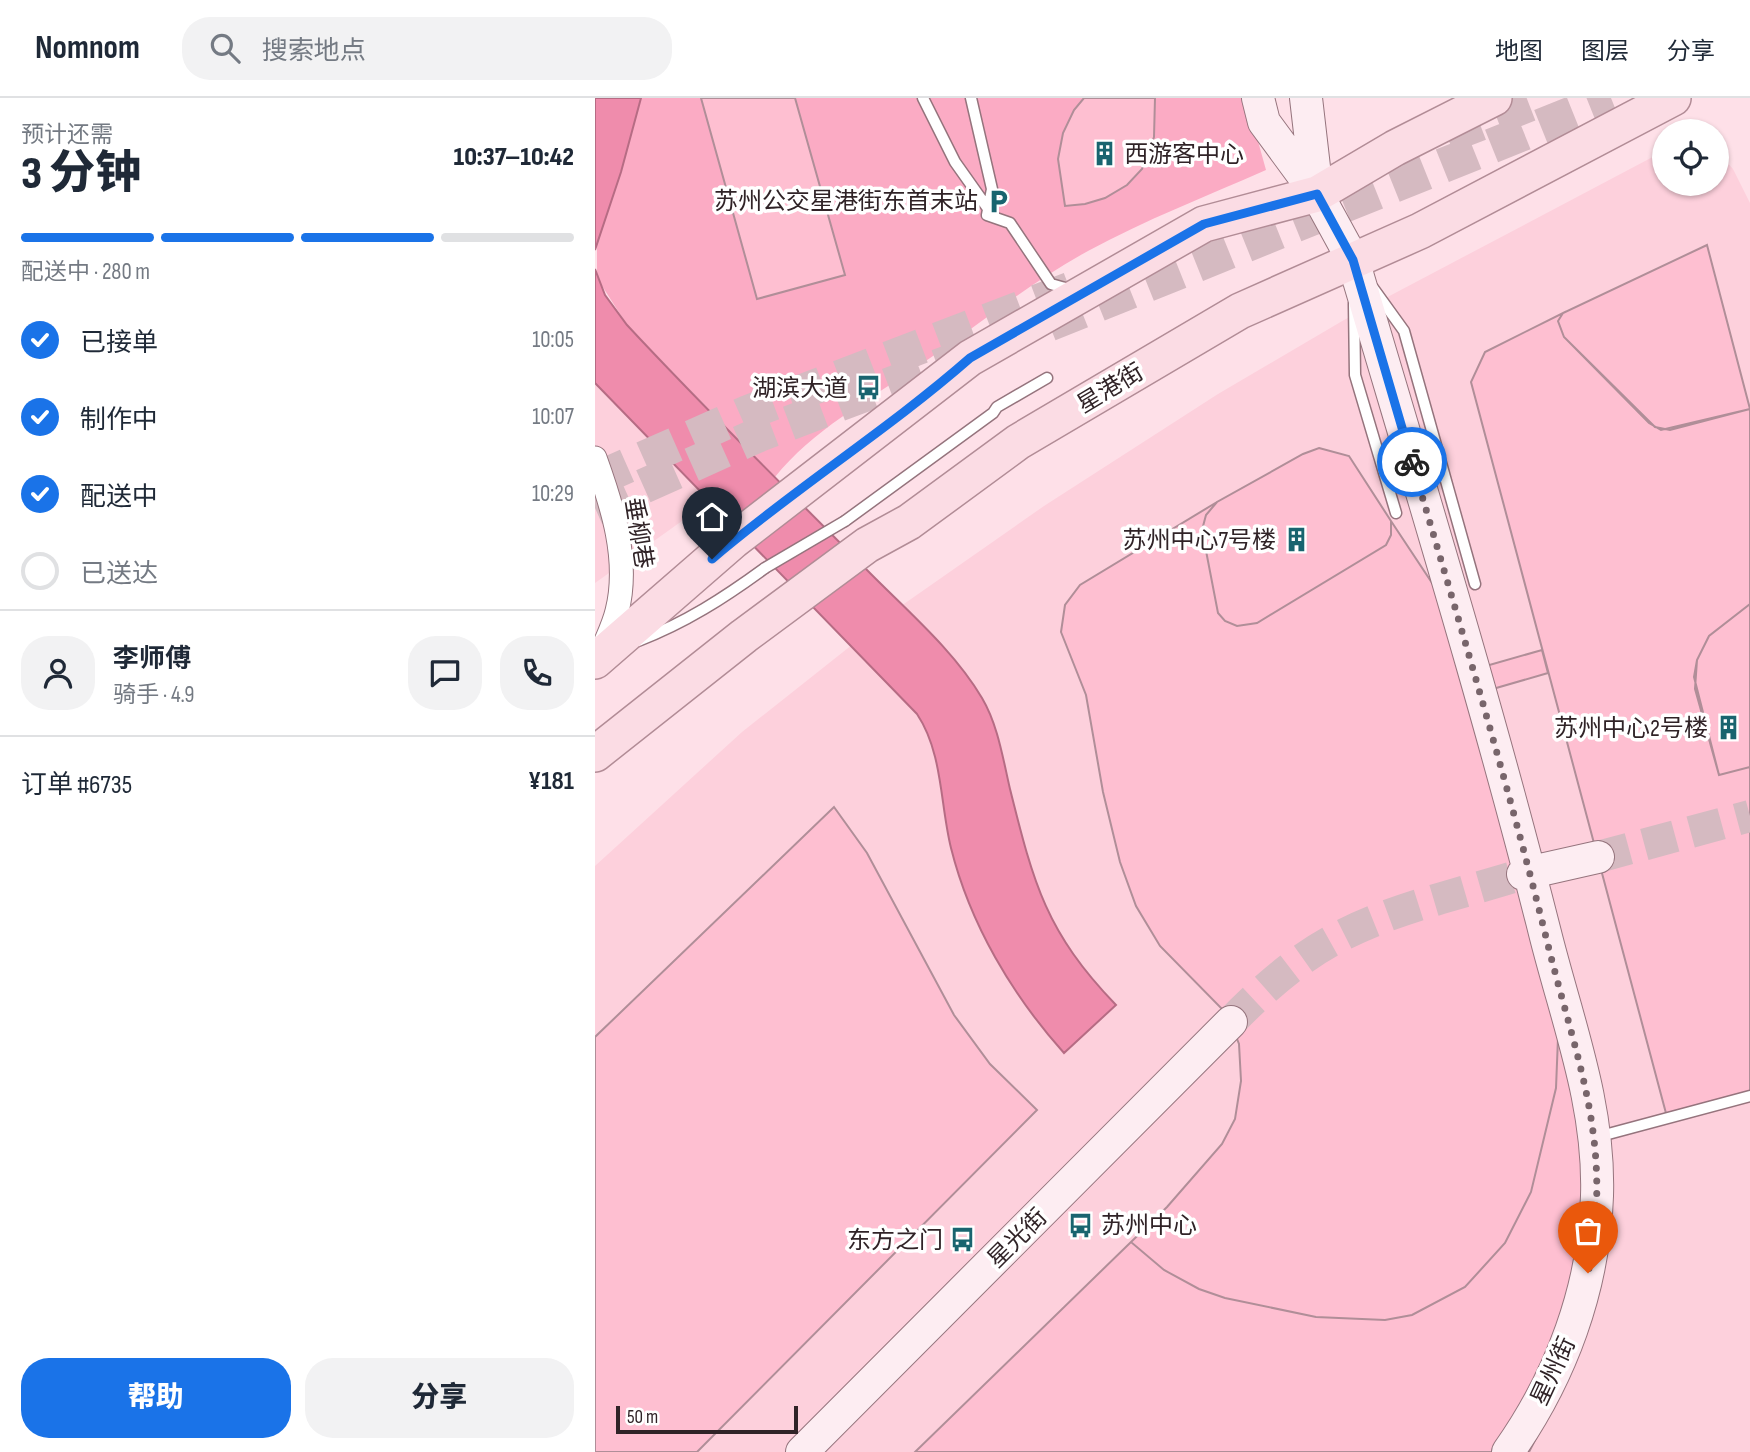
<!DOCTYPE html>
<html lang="zh">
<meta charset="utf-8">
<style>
body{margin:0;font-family:"Sofia Sans Condensed","Noto Sans SC",sans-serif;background:#f2f2f3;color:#1f2937;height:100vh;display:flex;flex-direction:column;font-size:26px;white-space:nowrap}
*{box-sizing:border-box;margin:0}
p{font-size:23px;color:#747a83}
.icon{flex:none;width:38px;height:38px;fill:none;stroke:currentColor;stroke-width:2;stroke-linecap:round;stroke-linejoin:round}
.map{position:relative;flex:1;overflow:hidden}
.panel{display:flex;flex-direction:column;background:#fff;width:595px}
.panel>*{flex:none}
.controls{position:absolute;left:1057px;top:21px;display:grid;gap:14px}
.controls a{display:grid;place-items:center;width:77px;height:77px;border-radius:50%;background:#fff;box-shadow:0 2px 5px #0004;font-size:35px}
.scale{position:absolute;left:21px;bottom:18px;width:182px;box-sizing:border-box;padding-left:7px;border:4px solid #302327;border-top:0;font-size:19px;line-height:24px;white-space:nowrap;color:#302327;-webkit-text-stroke:5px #fff;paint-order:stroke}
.pin{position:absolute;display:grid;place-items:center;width:60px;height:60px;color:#fff;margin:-72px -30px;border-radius:50% 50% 50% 0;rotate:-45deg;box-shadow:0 0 7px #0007}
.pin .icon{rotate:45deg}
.courier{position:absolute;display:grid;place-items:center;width:70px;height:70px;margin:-35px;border:5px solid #1a73e8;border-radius:50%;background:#fff;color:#222;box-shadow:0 2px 9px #0007}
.headline em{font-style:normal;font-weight:800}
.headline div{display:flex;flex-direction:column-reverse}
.headline{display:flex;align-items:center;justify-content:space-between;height:119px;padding:0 21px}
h1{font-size:46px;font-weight:800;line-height:52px}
.bar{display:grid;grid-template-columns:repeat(4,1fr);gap:10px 7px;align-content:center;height:84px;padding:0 21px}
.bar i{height:9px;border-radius:5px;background:#e0e1e3}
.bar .current{background:#1a73e8}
.bar p{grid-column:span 4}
.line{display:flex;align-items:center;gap:18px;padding:0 21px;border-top:2px solid #e0e1e3}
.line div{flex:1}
.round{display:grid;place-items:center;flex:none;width:74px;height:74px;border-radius:28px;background:#f2f2f3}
ol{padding:0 21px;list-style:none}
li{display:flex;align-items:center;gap:21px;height:77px}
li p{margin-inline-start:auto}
li .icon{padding:7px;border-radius:50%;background:#1a73e8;color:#fff;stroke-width:4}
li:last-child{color:#747a83}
li i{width:38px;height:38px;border:4px solid #e0e1e3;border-radius:50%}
.primary-button{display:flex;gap:14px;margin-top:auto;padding:14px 21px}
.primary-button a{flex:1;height:80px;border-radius:28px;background:#1a73e8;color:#fff;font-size:28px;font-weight:800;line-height:80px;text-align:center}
.primary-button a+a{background:#f2f2f3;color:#1f2937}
header{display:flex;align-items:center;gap:42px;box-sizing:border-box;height:98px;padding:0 35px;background:#fff;border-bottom:2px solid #e0e1e3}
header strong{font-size:33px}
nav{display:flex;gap:38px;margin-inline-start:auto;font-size:24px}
.search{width:490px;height:63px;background:#f2f2f3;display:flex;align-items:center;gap:18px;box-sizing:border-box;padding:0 24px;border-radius:28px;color:#747a83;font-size:26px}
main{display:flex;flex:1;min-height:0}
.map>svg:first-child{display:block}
</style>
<header>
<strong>Nomnom</strong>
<div class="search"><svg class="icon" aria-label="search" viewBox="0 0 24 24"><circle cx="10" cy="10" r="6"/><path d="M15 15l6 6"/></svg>搜索地点</div>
<nav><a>地图</a><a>图层</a><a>分享</a></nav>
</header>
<main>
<section class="panel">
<div class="headline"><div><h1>3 分钟</h1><p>预计还需</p></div><em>10:37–10:42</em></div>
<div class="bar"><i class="current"></i><i class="current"></i><i class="current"></i><i></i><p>配送中 · 280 m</p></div>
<ol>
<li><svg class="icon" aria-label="check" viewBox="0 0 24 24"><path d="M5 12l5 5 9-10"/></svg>已接单<p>10:05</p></li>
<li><svg class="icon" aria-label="check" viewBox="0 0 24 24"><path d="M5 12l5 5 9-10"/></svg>制作中<p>10:07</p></li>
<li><svg class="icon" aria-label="check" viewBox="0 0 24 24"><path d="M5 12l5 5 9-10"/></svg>配送中<p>10:29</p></li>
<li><i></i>已送达</li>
</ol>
<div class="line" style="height:126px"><a class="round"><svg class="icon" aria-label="person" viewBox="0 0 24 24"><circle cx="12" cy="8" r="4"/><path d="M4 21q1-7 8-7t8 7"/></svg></a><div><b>李师傅</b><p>骑手 · 4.9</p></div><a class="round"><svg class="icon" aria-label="chat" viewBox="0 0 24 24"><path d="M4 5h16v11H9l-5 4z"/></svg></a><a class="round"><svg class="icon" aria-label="phone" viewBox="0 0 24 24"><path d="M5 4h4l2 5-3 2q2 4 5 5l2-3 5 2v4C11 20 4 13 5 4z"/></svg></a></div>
<div class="line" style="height:91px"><div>订单 #6735</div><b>¥181</b></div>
<div class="primary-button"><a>帮助</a><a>分享</a></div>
</section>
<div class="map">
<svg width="1155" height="1354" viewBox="0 0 1155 1354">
<rect width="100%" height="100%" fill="#fee0e8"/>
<!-- built -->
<path fill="#fdd0dc" d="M1069 53V86H1122V53L1138 71 1155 105V1354H0V768L147 634 306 508 449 408 623 296 749 222Z
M0 285 115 403 0 485Z"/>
<!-- green -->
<path fill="#fbabc4" d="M46 0H651L671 72C612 98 550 122 493 153 432 186 379 231 322 269 273 302 217 333 180 379L32 227 2 180V141L26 74Z"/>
<!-- water -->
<path fill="#ef8cac" stroke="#b66c84" stroke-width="2" d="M0 0H46L26 74 0 152Z
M0 171 10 197 32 227C109 310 191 390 270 470 310 511 358 551 387 600 403 627 408 661 415 691 439 787 451 834 521 907L469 955C417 897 375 826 356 750 345 706 348 655 322 616L0 285Z"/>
<!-- building -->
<path fill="#febfd1" stroke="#b08e98" stroke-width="2" d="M106 0H200L250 177 162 201Z
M560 0 559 39 547 71 532 87 510 100 490 106 470 108 463 61 468 35 479 12 489 0Z
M1112 147 1155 311 1066 332 1054 325 969 239 963 223 968 215Z
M968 215 963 223 969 239 1060 329 1075 332 1155 311V506L1114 538 1102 562 1099 579 1124 677 1155 669V998L1072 1019 876 284 890 254Z
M724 350 754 358 796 423V437L791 447 662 525 642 528 630 523 623 515 607 432 611 417 622 404 708 356Z
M622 404 611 417 607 432 623 515 630 523 642 528 662 525 791 447 796 437V423L843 494 975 955 999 1094 951 1321 934 1354H320L572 1109 627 1046 640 1021 646 983 644 946 632 916 565 848 541 808 525 764 508 694 491 597 466 534 470 507 485 487Z
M1155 506V669L1124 677 1100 591 1102 562 1114 538Z
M947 552 953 575 877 597 870 574Z
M239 709 272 755 359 917 395 966 442 1012 102 1354H0V939Z
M964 915 999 1094 951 1321 934 1354H320L536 1144 569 1172 604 1191 630 1200 721 1219 790 1222 817 1217 870 1189 910 1145 936 1094 961 990Z"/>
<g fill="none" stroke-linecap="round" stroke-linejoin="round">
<!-- secondary-tunnel -->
<path stroke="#d5bac1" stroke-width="32" stroke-dasharray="32 16" stroke-linecap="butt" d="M1003 759 1155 718
M636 924C666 893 702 861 740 841 797 810 866 796 928 776"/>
<!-- primary-tunnel -->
<path stroke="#d5bac1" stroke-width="35" stroke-dasharray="35 18" stroke-linecap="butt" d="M852 38 950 0
M454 226 1016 0
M0 382 154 314 476 191
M0 410 163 337 373 257"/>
<defs>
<path id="lane" d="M328 0 360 64 394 112
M376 0 397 91 392 117 415 125 456 186 477 192
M778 190 809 233 880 486
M759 206 760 277 801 415
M250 423 398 315 402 309 452 280
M43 543C90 525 129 500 170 470
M1002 1039 1155 998"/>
<path id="street" d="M0 360C17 407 35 462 22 513 19 526 12 540 7 553"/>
<path id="secondary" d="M663 0 669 24 722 96 758 162C824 386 893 609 950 835 972 923 1005 1006 1002 1098 999 1190 966 1279 913 1354
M711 0 722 95
M928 776 1003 759
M207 1354 636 924"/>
<path id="primary" d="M0 563 138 443 375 260 609 126 722 96 800 50 899 0
M0 656 149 538 272 447 314 424 423 344 645 213 825 133 1078 0"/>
</defs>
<!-- lane casing -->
<use href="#lane" stroke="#95747d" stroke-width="13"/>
<!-- street casing -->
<use href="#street" stroke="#95747d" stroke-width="25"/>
<!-- secondary casing -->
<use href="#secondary" stroke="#95747d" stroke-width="34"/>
<!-- primary casing -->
<use href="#primary" stroke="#b28c96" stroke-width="38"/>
<!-- lane -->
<use href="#lane" stroke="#fff" stroke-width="10"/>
<!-- street -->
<use href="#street" stroke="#fff" stroke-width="23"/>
<!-- secondary -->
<use href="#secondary" stroke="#fdedf2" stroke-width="32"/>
<!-- primary -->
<use href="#primary" stroke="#fbdce4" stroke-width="35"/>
<defs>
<path id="lane-bridge" d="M170 470 250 423"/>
</defs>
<!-- lane-bridge casing -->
<use href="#lane-bridge" stroke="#95747d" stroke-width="13" stroke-linecap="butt"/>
<!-- lane-bridge -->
<use href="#lane-bridge" stroke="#fff" stroke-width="10"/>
</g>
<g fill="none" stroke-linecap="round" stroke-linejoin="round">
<!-- done -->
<path stroke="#78656b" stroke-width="7" stroke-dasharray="0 12.6" d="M817 364C864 523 912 682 952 843 982 965 1019 1045 993 1175"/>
<!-- route -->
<path stroke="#1a73e8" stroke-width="9" d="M117 461C200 390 293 332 375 260L609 126 722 96 758 162 817 364"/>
</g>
<!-- icons -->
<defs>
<symbol id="building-bare" viewBox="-9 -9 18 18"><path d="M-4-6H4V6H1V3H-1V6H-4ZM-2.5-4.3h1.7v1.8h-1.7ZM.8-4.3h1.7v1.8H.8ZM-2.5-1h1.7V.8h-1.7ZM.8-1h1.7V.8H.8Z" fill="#19646f" stroke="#fff" stroke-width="2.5" paint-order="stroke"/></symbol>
<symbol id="parking-bare" viewBox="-9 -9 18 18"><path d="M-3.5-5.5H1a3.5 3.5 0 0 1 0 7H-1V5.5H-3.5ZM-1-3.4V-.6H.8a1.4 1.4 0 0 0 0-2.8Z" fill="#19646f" stroke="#fff" stroke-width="2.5" paint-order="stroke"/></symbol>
<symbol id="bus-bare" viewBox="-9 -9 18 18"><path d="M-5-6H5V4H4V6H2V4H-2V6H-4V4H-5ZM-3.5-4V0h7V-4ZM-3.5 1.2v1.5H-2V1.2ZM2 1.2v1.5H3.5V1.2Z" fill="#19646f" stroke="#fff" stroke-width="2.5" paint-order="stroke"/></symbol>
</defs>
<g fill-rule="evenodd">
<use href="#building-bare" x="492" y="38" width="35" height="35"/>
<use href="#parking-bare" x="386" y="86" width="35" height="35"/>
<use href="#bus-bare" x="256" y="272" width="35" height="35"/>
<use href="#building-bare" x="684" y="424" width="35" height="35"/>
<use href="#building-bare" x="1116" y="612" width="35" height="35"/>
<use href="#bus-bare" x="468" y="1110" width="35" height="35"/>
<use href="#bus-bare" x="350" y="1124" width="35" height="35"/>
</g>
<g text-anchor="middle" stroke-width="7" stroke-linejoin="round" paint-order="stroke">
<!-- poi labels -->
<g font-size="24" fill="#302327" stroke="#fff" text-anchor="end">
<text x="529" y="64" text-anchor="start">西游客中心</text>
<text x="383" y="111">苏州公交星港街东首末站</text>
<text x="253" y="298">湖滨大道</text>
<text x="681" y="450">苏州中心7号楼</text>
<text x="1113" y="638">苏州中心2号楼</text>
<text x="506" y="1135" text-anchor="start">苏州中心</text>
<text x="348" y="1150">东方之门</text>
</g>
<!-- street labels -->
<g font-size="24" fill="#302327" stroke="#fff">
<text transform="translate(515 290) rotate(-31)" y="8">星港街</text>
<text transform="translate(44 435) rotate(81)" y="8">垂柳巷</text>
<text transform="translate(422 1140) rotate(-45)" y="8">星光街</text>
<text transform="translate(958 1273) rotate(-65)" y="8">星州街</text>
</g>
</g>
</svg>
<div class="controls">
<a><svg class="icon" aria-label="locate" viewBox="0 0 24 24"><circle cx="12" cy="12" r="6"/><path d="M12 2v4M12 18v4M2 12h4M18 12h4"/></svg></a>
</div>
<div class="scale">50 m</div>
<div class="pin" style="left:993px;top:1175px;background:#ea580c"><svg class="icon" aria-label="bag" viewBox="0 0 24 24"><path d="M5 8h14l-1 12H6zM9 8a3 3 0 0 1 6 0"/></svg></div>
<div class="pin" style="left:117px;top:461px;background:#1f2937"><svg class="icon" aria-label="home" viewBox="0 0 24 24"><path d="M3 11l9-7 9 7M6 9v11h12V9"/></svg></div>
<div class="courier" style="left:817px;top:364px"><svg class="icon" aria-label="bike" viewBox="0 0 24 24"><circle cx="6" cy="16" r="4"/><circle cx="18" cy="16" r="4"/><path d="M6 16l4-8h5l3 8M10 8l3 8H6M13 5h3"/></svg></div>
</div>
</main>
